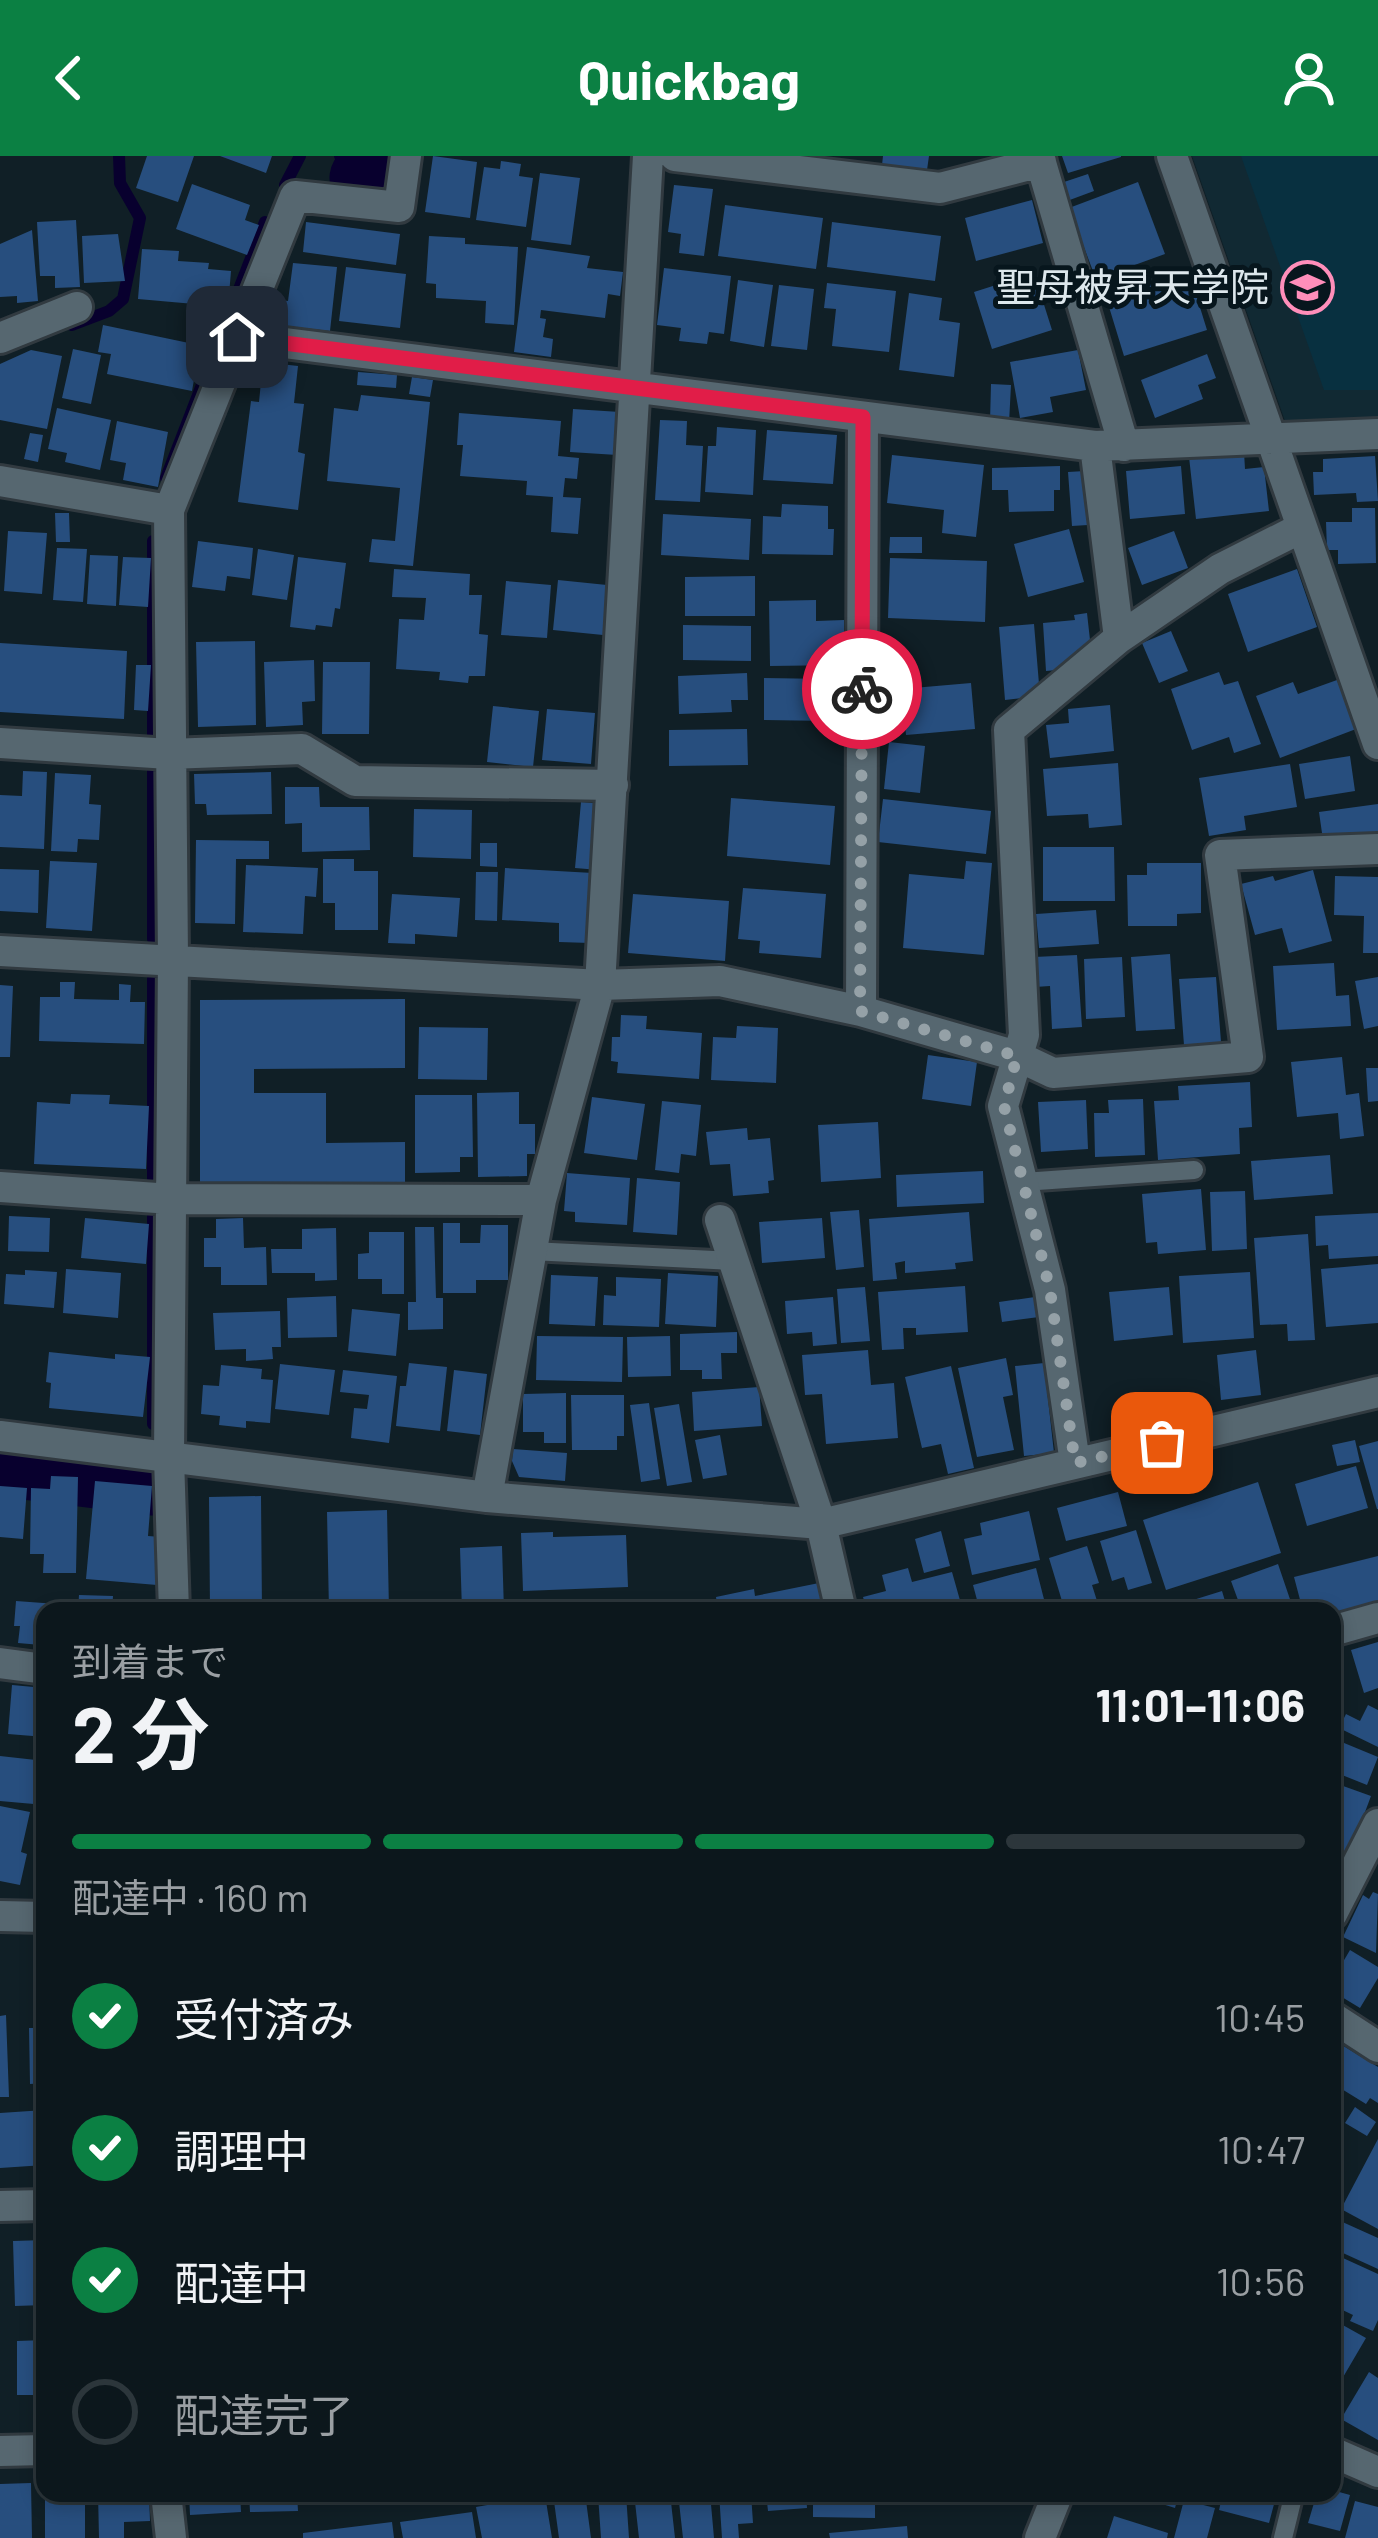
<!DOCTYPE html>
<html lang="ja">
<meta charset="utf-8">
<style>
body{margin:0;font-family:Barlow,"Noto Sans JP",sans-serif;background:#1a2429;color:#f1f3f6;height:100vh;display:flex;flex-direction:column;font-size:45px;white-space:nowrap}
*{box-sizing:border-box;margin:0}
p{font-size:39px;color:#9a9fa3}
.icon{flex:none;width:66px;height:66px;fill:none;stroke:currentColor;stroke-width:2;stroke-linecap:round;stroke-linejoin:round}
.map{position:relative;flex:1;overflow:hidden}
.side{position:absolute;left:36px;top:1446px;width:1305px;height:900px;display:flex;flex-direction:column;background:#0c171c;border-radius:24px;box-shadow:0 6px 18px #0003,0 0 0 3px #2c363b}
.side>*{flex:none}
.pin{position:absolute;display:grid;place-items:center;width:102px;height:102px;color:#fff;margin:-51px;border-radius:24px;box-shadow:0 6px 18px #0006}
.courier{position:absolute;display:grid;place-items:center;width:120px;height:120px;margin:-60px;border:9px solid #e11d48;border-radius:50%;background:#fff;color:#222;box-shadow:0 3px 15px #0007}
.headline em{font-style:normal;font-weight:700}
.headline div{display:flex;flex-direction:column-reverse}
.headline{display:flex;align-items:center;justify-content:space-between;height:204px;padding:0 36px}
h1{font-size:78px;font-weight:700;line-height:90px}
.bar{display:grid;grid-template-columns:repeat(4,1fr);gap:18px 12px;align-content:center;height:144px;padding:0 36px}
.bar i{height:15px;border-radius:9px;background:#2c363b}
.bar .on{background:#0b8043}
.bar p{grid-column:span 4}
ol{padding:0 36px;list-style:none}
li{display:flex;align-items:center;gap:36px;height:132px}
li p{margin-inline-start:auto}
li .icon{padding:12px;border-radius:50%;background:#0b8043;color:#fff;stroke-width:4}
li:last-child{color:#9a9fa3}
li i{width:66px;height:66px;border:6px solid #2c363b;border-radius:50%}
header{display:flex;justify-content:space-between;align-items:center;height:156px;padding:0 36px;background:#0b8043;color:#fff;font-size:54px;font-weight:700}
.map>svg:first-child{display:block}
</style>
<header><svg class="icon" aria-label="back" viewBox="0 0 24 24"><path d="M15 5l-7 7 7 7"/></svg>Quickbag<svg class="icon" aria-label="person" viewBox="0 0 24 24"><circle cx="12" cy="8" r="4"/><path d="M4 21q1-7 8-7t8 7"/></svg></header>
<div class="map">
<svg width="1378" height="2382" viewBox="0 0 1378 2382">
<rect width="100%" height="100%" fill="#101f26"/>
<!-- built -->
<path fill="#112933" d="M1192 0H1378V263L1285 265Z"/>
<!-- green -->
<path fill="#083040" d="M1241 0H1378V234H1324Z"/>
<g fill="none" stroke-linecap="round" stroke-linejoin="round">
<!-- stream -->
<path stroke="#08002e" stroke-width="12" d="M340 0 357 17H372
M285 29 300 0
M72 169 109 155 123 143 140 62 120 27 119 0
M166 322 265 66
M153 385V580
M153 613V783
M153 823V1025
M153 1268V1061"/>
<!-- river -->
<path stroke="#08002e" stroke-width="69" d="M364 22 377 12 383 0
M0 1306 153 1325"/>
</g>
<!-- building -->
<path fill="#274e7e" d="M147 0H194L178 46 136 32Z
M220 0H272L266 17Z
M433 0 477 6 470 62 425 56Z
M883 0H929L927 14 882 9Z
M1062 0H1121V1L1068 17Z
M501 5 521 8 519 20 533 22 526 71 476 64 484 11 500 13Z
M540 17 580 22 571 89 531 84Z
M1088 18 1094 35 1067 45 1061 27Z
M1138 26 1165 98 1096 123 1069 52Z
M192 28 250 49 245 64 259 69 247 99 176 73Z
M674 29 713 33 704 100 679 97 681 78 668 76Z
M1032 44 1043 87 976 105 965 62Z
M725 49 823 62 816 113 718 100Z
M76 64 80 131 55 132V120H40L37 66Z
M306 66 400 78 396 109 303 96Z
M832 66 941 80 935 125 827 111Z
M32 74 38 145 17 147V140L0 141V88Z
M118 78 125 125 84 127 82 80Z
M429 80 465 82V88L518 91 514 169 485 167 486 145 436 142V128L426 127Z
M527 91 590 100 587 112 623 116 620 140 608 138 605 162 541 154 540 162 546 163 543 181 553 183 551 201 514 196Z
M142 93 179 95 178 105 209 107 208 113 231 115 228 151 138 143Z
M293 107 337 111 330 175 278 169 281 144 288 145Z
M346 111 406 118 400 172 339 165Z
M664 112 731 120 724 178 709 176 707 188 679 185 681 172 657 169Z
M1189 116 1207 174 1124 200 1106 141Z
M1034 117 1052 174 992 193 974 136Z
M738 124 773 129 764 191 730 185Z
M827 127 896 135 889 196 832 190 836 153 824 152Z
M779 129 814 133 807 194 771 190Z
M909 137 942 142 939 164 960 167 954 221 899 214Z
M103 169 208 191 202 219 195 218 192 235 107 218 111 198 98 196Z
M73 193 101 199 91 248 62 242Z
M31 194 62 200 47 273 0 264V208Z
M1078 194 1086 234 1050 241 1053 256 1020 262 1010 206Z
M1207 198 1216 222 1198 229 1203 243 1155 262 1141 224Z
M263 206 298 210 294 247 304 248 298 296 305 298 298 354 238 346 251 245 259 246Z
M358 216 397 219 396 232 357 229Z
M412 221 433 224 430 241 409 238Z
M991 228 1011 229 1009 267 990 266Z
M361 239 430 246 413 410 369 406 372 383 395 385 400 332 327 325 334 252 358 255Z
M57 252 111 264 100 314 65 306 67 297 48 293Z
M573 253 620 256 617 299 570 296Z
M459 257 561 265 558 300 579 302 577 323 565 322 563 341 581 342 578 378 551 376 553 341 526 339 527 325 460 320 463 289H457Z
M660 264 687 265 686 289 703 290 700 346 655 344Z
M117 265 168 276 158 331 123 324 126 307 110 304Z
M717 271 756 274 753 339 705 336 708 290H716Z
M767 274 837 279 833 328 763 324Z
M30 277 43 279 38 306 24 303Z
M1244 296 1245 313 1264 311 1269 355 1196 363 1189 301Z
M892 299 984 309 976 381 942 377 944 354 887 347Z
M1375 300 1378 345 1357 346 1356 337 1314 339 1313 316H1323V303Z
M1060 310V334H1054V355L1009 356 1008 334H992V312Z
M1181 310 1185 358 1130 363 1126 315Z
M1085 315 1088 369 1072 370 1068 316Z
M782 348 828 350V373H834L833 399 762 398 763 360 781 361Z
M1352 352H1375L1376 407 1338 408V394H1327L1326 366H1352Z
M55 357H69L70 386H56Z
M663 358 751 363 749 404 661 399Z
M1069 373 1084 426 1028 441 1014 388Z
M8 375 47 377 42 438 4 435Z
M1174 375 1188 412 1142 429 1128 392Z
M890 381H922V397H889Z
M198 385 253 392 250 423 227 420 225 435 192 431Z
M57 392 87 393 83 446 53 444Z
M258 393 294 399 287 444 252 439Z
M90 399 118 400 116 450 87 448Z
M123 401 151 402 148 451 119 449Z
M298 401 346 407 340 453 335 452 332 471 316 469 315 474 290 471Z
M890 402 987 405 985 466 888 462Z
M394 413 470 418 469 439H482L479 478 488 479 485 520H469L468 527 439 524 440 516 396 513 399 463 424 464 426 442 392 441Z
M1297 413 1317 471 1248 496 1228 438Z
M755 420V460H685V421Z
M558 424 607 429 603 479 553 474Z
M506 425 551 429 547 482 501 479Z
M816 444V465L844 464V509L770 510 769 445Z
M1087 457 1091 493 1079 495 1080 502 1068 503 1069 513 1046 515 1043 467 1075 464 1074 459Z
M1034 468 1040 540 1005 544 999 471Z
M683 469 751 470V505L683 504Z
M1171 475 1188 515 1159 527 1142 487Z
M255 485 256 569 198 571 196 486Z
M0 487 127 495 124 563 0 556Z
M314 504 315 545 302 546 303 569 266 571 264 506Z
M323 506H370L369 578H322Z
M136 509H151L148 555 134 554Z
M1219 516 1224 529 1238 525 1261 588 1234 597 1229 581 1192 594 1171 533Z
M747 517 748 544H731L732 556 679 558 678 520Z
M764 522 828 523V565L764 564Z
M1337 524 1356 573 1280 602 1256 540 1293 526 1298 538Z
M971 527 975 573 906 579 903 547 914 546 913 532Z
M1110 549 1114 595 1050 602 1046 569 1069 567 1068 553Z
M493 550 539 555 533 611 487 606Z
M547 553 595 557 591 608 542 604Z
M747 573 748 609 669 610V574Z
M889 586 925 590 920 637 884 633Z
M1350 600 1355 635 1305 643 1299 608Z
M1118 607 1122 669 1089 672 1088 658 1047 660 1043 613Z
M1290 608 1297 651 1244 660 1246 674 1209 680 1199 622Z
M23 615 47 616 44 693 0 691V639L22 640Z
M271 616 272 658 207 659 206 648H195L194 618Z
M55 617 91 619 89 648 101 649 99 684 78 683 77 696 51 695Z
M285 631H319L320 651H369L370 694 302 696V667L285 668Z
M731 642 835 650 830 709 727 700Z
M883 643 991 655 986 698 878 686Z
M581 646 604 648 599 714 575 712Z
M1378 648V677L1323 684 1319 656Z
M414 653 472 654 471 703 413 701Z
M196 684 269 685V703H236L235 768 195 767Z
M480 687H497V711L480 710Z
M1043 691H1114L1115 745H1043Z
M323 703H354V715H378V774H335V747H323Z
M50 705 97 707 92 775 46 772Z
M966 705 992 707 984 799 903 792 909 718 964 723Z
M1147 707H1201V757L1177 758V770H1128L1127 719H1147Z
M246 709 318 712 316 741 305 740 303 778 243 776Z
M505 712 593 717 590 787 559 786V767L502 764Z
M0 713 39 714 38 757 0 755Z
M1313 714 1332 785 1289 797 1282 772 1255 779 1241 728 1273 720 1275 725Z
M476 716H498L497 765 475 764Z
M1335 720 1378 721V797H1363L1364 760 1334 759Z
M743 732 826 738 821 802 759 797 760 785 738 783Z
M392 738 460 742 457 781 415 778V788L388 787Z
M633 738 729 745 725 805 628 797Z
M1096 754 1099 788 1039 792 1036 758Z
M1170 798 1175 873 1136 875 1131 801Z
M1077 799 1082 871 1052 873 1050 830 1035 831 1034 801Z
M1122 801 1125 861 1086 863 1084 803Z
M1334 807 1336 840 1349 839 1351 870 1277 874 1273 810Z
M1216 821 1221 886 1184 889 1179 823Z
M1378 821V870L1364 873 1355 825Z
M60 826H75L74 843 119 844V828L131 829 130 846H145L144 888 39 885 40 841H60Z
M0 829 13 830 10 901H0Z
M405 843V912L254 913V937H326V987L405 986V1027L200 1028V844Z
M621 859 647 860 646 873 702 877 699 923 617 917 618 906 611 905 612 881H620Z
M737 870 778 872 776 927 711 924 713 881 736 882Z
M419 871 488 872 487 924 418 923Z
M928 899 977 906 971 950 922 943Z
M1342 901 1346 939 1359 937 1364 980 1340 983 1338 957 1297 961 1291 906Z
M1366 912H1378V945L1368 946Z
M1250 926 1252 971 1239 972 1240 998 1158 1004 1154 945 1179 944 1178 930Z
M519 936V968H535V998H527V1020L478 1021 477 937Z
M71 938 110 939 109 948 149 950 146 1013 34 1008 37 946 70 948Z
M415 939H472L473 1001H460V1016L415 1017Z
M592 941 645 948 637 1004 584 997Z
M1143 943 1145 999 1095 1001 1094 957H1109L1108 944Z
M1086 944 1088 993 1041 996 1038 946Z
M662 945 701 949 696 1000 681 998 679 1017 655 1014Z
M878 966 881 1022 821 1026 818 969Z
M747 972 748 984 770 982 774 1024 768 1025 769 1037 733 1040 730 1008 710 1009 706 976Z
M1330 999 1333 1038 1254 1044 1251 1005Z
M983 1015 984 1047 897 1051 896 1019Z
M567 1017 630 1022 627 1069 575 1066V1056L564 1055Z
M637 1022 680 1026 677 1079 633 1076Z
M1201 1033 1206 1094 1158 1098 1157 1086 1146 1087 1142 1038Z
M1245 1035 1247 1093 1212 1095 1210 1036Z
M859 1054 864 1111 836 1114 830 1056Z
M969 1056 973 1105 955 1107 956 1113 905 1117V1105L895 1107 897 1123 873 1125 869 1063Z
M1378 1057V1100L1329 1103 1328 1089 1316 1090 1315 1060Z
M9 1060 50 1062 49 1096 8 1095Z
M85 1062 149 1068 146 1108 81 1102Z
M243 1062 244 1092 266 1091 267 1129H221V1111H204V1082H216V1063Z
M822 1062 825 1102 762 1107 759 1066Z
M443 1067H460V1087H480L481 1069H508V1124H476V1137H443Z
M415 1071H434L436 1142H443V1173L408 1174V1146H416Z
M336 1072 337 1124 315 1125V1117H272L271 1093H302V1073Z
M369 1076H404V1138H382V1123H358V1098L369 1097Z
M1308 1078 1315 1184 1288 1185 1287 1168 1260 1169 1254 1082Z
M1378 1108V1167L1326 1171 1321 1113Z
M66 1113 121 1117 118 1162 63 1157Z
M25 1114 57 1116 54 1152 4 1148 6 1118 25 1119Z
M1250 1116 1254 1182 1183 1187 1179 1120Z
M668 1117 718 1120 716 1171 665 1168Z
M551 1119 598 1121 595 1170 549 1168Z
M616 1121 661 1123 659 1171 603 1169 604 1139 616 1140Z
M965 1130 968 1176 916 1179V1172H903L904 1193 882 1194 878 1136Z
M865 1131 870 1185 841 1187 837 1133Z
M1169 1131 1173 1179 1114 1185 1109 1136Z
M336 1140 337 1181 288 1182 287 1142Z
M833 1141 837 1188 813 1190 812 1176 787 1178 785 1145Z
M1035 1141 1039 1161 1002 1166 999 1146Z
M352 1153 400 1158 396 1200 348 1195Z
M280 1155 281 1191H272L273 1203 246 1205V1193L215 1194 213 1157Z
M737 1176V1197H721L722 1223H702V1214H680V1178Z
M537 1180 623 1181 622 1226 536 1224Z
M670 1180 671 1220 628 1221 627 1181Z
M868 1194 871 1229 894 1227 898 1282 826 1288 822 1238 805 1239 802 1199Z
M1256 1194 1261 1239 1221 1244 1217 1199Z
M49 1196 115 1203V1198L150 1201 143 1261 49 1252 51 1227 46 1226Z
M1006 1202 1013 1239 1003 1241 1014 1294 977 1301 958 1212Z
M409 1207 447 1211 440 1275 396 1270 400 1230H406Z
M1044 1207 1054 1297 1024 1300 1015 1210Z
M280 1208 335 1214 329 1259 275 1253Z
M221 1209 262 1213 261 1223 273 1224 270 1267 246 1265V1272L219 1269 220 1260 201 1258 203 1229 219 1230Z
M951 1210 974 1312 948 1318 941 1288 922 1292 905 1221Z
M343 1214 397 1220 389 1287 351 1282 354 1252 367 1253 369 1239 340 1236Z
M454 1214 487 1218 480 1279 447 1275Z
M759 1231 762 1270 694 1275 692 1236Z
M566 1237V1287H544V1276H523V1238Z
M571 1239H624V1280H617V1294H572Z
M649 1247 660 1323 641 1326 630 1249Z
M679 1248 692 1326 667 1330 654 1252Z
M720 1279 727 1319 703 1323 695 1284Z
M1355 1284 1360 1306 1337 1310 1332 1289Z
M1378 1285V1353H1377L1359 1290Z
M513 1293 567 1297 565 1325 519 1321 512 1305Z
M1356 1310 1368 1352 1307 1370 1295 1328Z
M51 1320 78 1321 76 1417H43L44 1398H30L31 1332 50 1333Z
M95 1325 152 1330 148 1380 161 1381 157 1429 86 1423Z
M1258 1326 1281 1397 1166 1434 1143 1364Z
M0 1330 27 1332 23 1383 0 1381Z
M1118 1336 1127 1370 1066 1385 1057 1352Z
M261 1340 262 1455H210L209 1341Z
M387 1354 389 1455H329L327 1356Z
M1029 1355 1040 1404 972 1419 964 1383 982 1379 980 1367Z
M1136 1374 1152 1427 1128 1434 1124 1421 1112 1425 1100 1385Z
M941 1375 950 1410 924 1417 915 1383Z
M553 1376V1381L626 1379 628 1431 523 1435 521 1377Z
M502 1390 504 1455H462L460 1392Z
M1087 1390 1099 1427 1092 1429 1098 1448 1065 1455 1049 1402Z
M1378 1400V1447L1332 1459V1455H1303L1294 1421Z
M1278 1408 1294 1455H1242L1231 1425Z
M908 1412 912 1426 952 1416 963 1455H867L863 1441 886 1435 882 1419Z
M1036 1412 1047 1455H980L973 1429Z
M824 1426 830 1455H718L716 1441 754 1433 755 1440Z
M1222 1435 1228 1455H1161V1454Z
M79 1439 113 1440 112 1455H78Z
M16 1445 57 1448 56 1455H45L41 1489 18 1487 20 1470H14Z
M1378 1486V1532L1364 1537 1351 1494Z
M12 1529 45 1532V1581L8 1578Z
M1368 1549 1378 1554V1591L1339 1572 1346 1558 1360 1565Z
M1332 1582 1378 1601 1367 1629 1332 1615Z
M0 1600 45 1605V1649L0 1645Z
M1332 1626 1371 1640 1349 1699 1332 1693Z
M0 1650 30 1656 21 1696 27 1698 20 1729 0 1725Z
M1373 1736 1378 1738 1376 1797 1343 1781 1363 1739 1369 1743Z
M1350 1794 1378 1811V1822L1360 1852 1332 1835V1813L1335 1808 1340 1811Z
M6 1859 9 1941H0V1860Z
M29 1872H45V1927L30 1928Z
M1332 1883 1378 1911V1947L1370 1942 1366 1948 1332 1927Z
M1355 1951 1376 1966 1367 1980 1345 1967Z
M45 1954V2009L0 2012V1957Z
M1378 1983V2073L1341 2053Z
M1338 2064 1378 2082V2113L1332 2092V2076Z
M45 2084V2149L15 2150 13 2085Z
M1332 2097 1378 2118V2164L1373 2175 1350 2165 1353 2159 1332 2149Z
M1332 2163 1366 2182 1332 2240Z
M45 2184V2239H17V2185Z
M1369 2216 1378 2222V2284L1341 2263Z
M31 2327 32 2382H0V2328Z
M1332 2334 1350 2339 1340 2375 1308 2367 1317 2337H1332Z
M98 2337H149L150 2365 124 2366V2382H99Z
M189 2337H240L241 2356 190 2359Z
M249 2337H297L298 2355 250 2356Z
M585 2337 591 2382H559L553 2338Z
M634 2337H670L675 2382H639Z
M678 2337H710L714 2382H683Z
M719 2337H751L753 2367 738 2368 739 2382H722Z
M766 2337H806L807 2352 768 2355Z
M813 2337H875V2362L813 2361Z
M1127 2337H1179L1175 2352Z
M1223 2337H1277L1269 2367 1219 2354Z
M626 2338 629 2382H601L598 2339Z
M85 2339V2382H45V2340Z
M545 2339 552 2382H482L476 2351Z
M1184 2344 1215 2352 1207 2382H1174Z
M1355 2345 1378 2351V2382H1345Z
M472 2356 476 2382H403L400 2366Z
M1114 2360 1168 2377 1167 2382H1107Z
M392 2366 394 2382H303V2377Z
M907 2370 908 2382H830L829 2377Z"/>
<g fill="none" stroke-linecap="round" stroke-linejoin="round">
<defs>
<path id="service" d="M1023 1026 1194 1014
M531 1095 734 1105
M1283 2382 1294 2337"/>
<path id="minor" d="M675 0 940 32 1041 6
M1039 0 1124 290
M1172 0 1378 588
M237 181 1095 290 1378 278
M0 182 77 151
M1095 290 1119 482
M0 325 169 354
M0 587 169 598 302 593 355 625 613 629
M0 795 600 829 720 825 861 855 1017 900 1053 917 1248 901 1220 699 1378 693
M861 855 863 261
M0 1031 171 1043 541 1044
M720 1064 821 1368 841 1455
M0 1280 487 1341 821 1368 1378 1236
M1075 1307 1050 1134 1003 950 1024 879 1009 574 1119 482 1220 413 1301 372
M487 1341 541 1044 600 829 648 0
M174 1455 169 1302 173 803 169 354 295 40 399 51 406 0
M1332 1475 1378 1462
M0 1507 45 1513
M1332 1758 1378 1668
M0 1760 45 1761
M1332 1861 1378 1891
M0 2050 45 2049
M0 2295 45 2294
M1332 2296 1378 2316
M166 2337 171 2382
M1040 2382 1058 2337"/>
</defs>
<!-- service casing -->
<use href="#service" stroke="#313a40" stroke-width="24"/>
<!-- minor casing -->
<use href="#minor" stroke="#313a40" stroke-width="36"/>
<!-- service -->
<use href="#service" stroke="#566770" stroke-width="18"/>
<!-- minor -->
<use href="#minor" stroke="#566770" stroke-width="30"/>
</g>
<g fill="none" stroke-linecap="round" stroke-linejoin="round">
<!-- done -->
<path stroke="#95a1a7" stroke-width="12" stroke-dasharray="0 21.6" d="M862 533 860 855 1017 900 1004 950 1050 1134 1075 1307 1162 1287"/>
<!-- route -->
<path stroke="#e11d48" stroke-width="15" d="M237 181 863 261 862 533"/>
</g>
<!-- icons -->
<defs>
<symbol id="school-ring" viewBox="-11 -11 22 22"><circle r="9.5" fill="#07161d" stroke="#ff8eba" stroke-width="1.5"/><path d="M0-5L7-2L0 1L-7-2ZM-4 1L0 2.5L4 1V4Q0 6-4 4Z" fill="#ff8eba"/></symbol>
</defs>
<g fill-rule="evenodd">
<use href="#school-ring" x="1278" y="102" width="59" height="59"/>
</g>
<g text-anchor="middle" stroke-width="10" stroke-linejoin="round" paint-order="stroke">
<!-- poi labels -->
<g font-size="39" fill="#dde7ec" stroke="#07161d" text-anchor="end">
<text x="1269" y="145">聖母被昇天学院</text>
</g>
</g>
</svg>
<div class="pin" style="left:1162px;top:1287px;background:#ea580c"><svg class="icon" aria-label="bag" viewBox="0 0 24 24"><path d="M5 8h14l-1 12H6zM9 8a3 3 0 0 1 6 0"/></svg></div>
<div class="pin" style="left:237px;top:181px;background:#1f2937"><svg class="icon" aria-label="home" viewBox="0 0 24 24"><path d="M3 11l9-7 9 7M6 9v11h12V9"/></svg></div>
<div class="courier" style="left:862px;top:533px"><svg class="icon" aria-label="bike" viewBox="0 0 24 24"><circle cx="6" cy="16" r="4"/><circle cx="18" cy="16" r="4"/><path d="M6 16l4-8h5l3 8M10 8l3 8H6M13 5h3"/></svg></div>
<section class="side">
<div class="headline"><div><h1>2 分</h1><p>到着まで</p></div><em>11:01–11:06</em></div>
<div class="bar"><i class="on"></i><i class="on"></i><i class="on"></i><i></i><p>配達中 · 160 m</p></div>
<ol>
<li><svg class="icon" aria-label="check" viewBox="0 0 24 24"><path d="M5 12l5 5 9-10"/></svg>受付済み<p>10:45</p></li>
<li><svg class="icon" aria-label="check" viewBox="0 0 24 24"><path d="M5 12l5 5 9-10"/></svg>調理中<p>10:47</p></li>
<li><svg class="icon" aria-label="check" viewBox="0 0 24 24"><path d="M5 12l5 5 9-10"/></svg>配達中<p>10:56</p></li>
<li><i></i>配達完了</li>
</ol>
</section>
</div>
